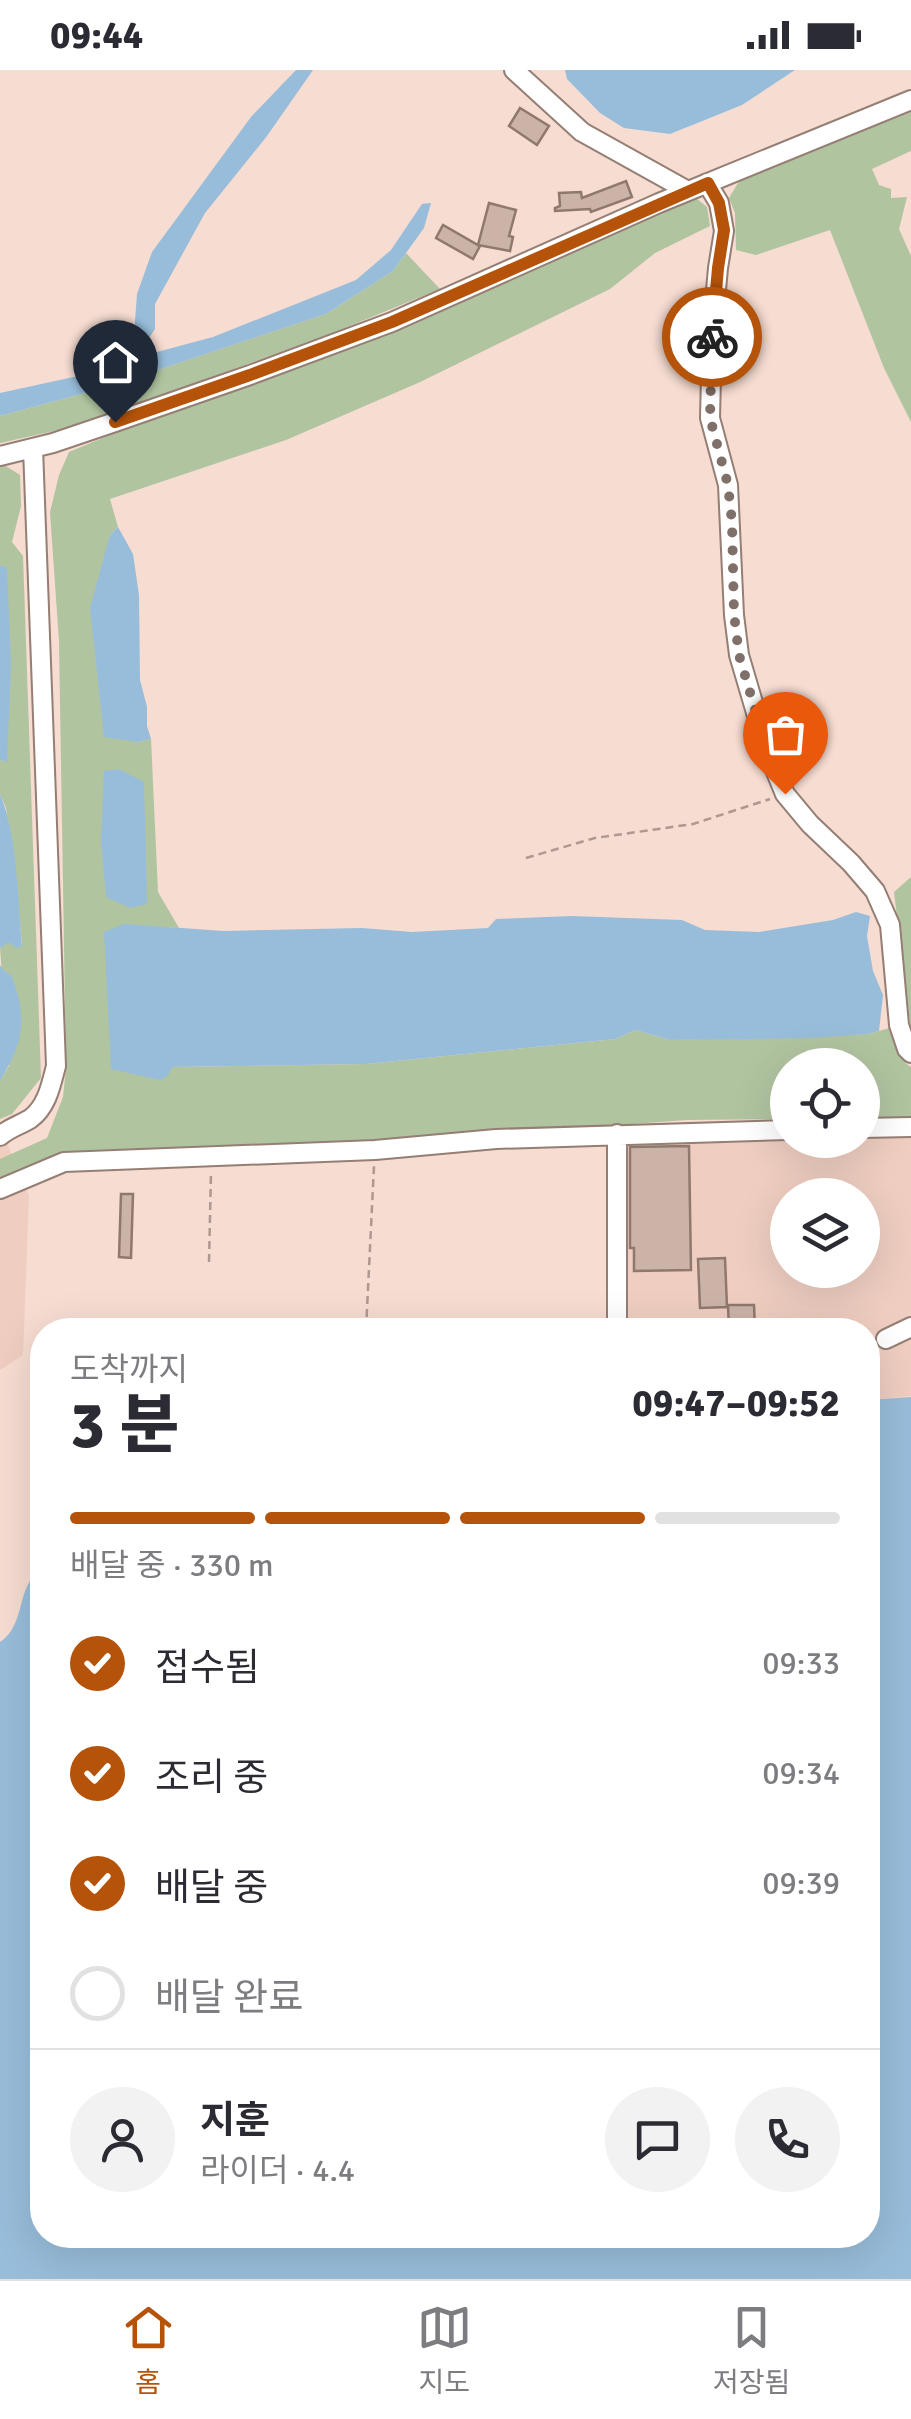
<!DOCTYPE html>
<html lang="ko">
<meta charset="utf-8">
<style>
body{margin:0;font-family:Signika,"Noto Sans KR",sans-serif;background:#f2f2f3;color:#2b2b33;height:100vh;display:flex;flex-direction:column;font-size:38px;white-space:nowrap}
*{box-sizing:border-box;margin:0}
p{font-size:32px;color:#7c7c81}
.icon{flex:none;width:55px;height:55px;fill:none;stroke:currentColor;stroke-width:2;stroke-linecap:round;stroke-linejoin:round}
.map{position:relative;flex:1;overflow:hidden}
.drawer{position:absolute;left:30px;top:1248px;width:850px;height:930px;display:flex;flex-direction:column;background:#fff;border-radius:40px;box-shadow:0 10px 40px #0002}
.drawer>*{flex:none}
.tools{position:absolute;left:770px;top:978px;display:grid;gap:20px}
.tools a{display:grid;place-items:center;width:110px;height:110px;border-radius:50%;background:#fff;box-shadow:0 10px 40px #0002;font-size:50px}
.pin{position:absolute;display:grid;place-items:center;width:85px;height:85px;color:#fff;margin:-102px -42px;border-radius:50% 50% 50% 0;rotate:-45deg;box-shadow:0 0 10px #0007}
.pin .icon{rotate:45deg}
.courier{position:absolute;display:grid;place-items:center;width:100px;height:100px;margin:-50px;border:8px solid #b45309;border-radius:50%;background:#fff;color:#222;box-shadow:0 2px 12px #0007}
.head em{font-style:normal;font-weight:800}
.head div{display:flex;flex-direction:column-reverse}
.head{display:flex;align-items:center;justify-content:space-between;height:170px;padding:0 40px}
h1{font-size:65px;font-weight:800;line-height:75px}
.bar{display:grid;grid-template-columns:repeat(4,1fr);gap:15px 10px;align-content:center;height:120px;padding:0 40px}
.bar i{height:12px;border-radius:8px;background:#e1e1e2}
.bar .active{background:#b45309}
.bar p{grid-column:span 4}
.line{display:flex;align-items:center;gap:25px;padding:0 40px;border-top:2px solid #e1e1e2}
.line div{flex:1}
.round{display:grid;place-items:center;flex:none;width:105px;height:105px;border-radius:52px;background:#f2f2f3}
ol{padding:0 40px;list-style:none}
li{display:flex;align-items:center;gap:30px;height:110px}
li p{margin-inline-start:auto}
li .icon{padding:10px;border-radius:50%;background:#b45309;color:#fff;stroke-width:4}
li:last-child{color:#7c7c81}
li i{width:55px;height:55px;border:5px solid #e1e1e2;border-radius:50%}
.status{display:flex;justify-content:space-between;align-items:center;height:70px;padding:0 50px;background:#fff;direction:ltr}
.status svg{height:28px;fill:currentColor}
.menu{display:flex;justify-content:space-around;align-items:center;height:140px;border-top:2px solid #e1e1e2;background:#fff;font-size:28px;color:#7c7c81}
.menu a{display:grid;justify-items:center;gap:5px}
.menu .active{color:#b45309}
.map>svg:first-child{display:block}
</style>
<div class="status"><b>09:44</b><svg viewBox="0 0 49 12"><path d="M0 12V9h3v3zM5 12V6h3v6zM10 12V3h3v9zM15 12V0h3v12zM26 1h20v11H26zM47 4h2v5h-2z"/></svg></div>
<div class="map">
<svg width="911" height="2209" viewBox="0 0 911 2209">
<rect width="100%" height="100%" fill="#f6dcd1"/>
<!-- built -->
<path fill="#efcec1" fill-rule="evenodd" d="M0 1056 29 1126 23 1285 0 1300Z
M911 1066V1326L868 1330V1260H626L624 1070 787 1068 788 1070H862L863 1068ZM788 1125H862V1200H788Z"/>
<!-- green -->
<path fill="#b1c4a0" d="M911 42V81L872 99 879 115 891 119V128L907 127 899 159 911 186V352L884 298 830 160 756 185 736 180 735 143 729 128 738 113 756 101Z
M696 128 707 137 710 156 655 183 610 219 418 313 286 370 110 429 118 457 110 465 138 672 151 669 158 822 179 858 154 857 171 997 366 994 616 969 635 960 670 970 868 964 893 957 905 993 911 997V1047L863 1048 862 995H788L787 1049 686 1050 419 1070 77 1084 0 1113V1089L47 1068 63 1027 66 998 59 571 50 442 59 405 69 382 124 359 371 271 664 139Z
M406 183 440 219 335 262 77 356 0 373V346L107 317 326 244 393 201Z
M4 395 20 405 21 436 12 472 23 486 41 1008 12 1044 0 1049V1011L9 996 0 878 9 871 22 875 16 809 6 738 0 724V690L7 691V499L0 495V396Z
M911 807V961L894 822Z"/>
<!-- water -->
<path fill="#98bdda" d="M296 0H313L267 66 205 143 155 234V259L145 274 157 282 213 267 356 210 391 180 422 134 431 133 424 158 393 201 326 244 107 317 0 346V323L78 306 120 292 127 287 134 264 137 224 152 182 251 47Z
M565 0H795L742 35 670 64 624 58 600 43 567 9Z
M118 457 133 484 139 525 140 610 147 637V656L151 669 138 672 104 667 90 538 110 465Z
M0 495 7 498 11 596 7 692 0 690Z
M119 699 144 712 147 834 130 838 106 827 101 771 104 701Z
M0 724C17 763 18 832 22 876L16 878 9 872 0 878Z
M856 842 870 846 867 866 873 901 883 925 879 961 868 964 810 968 670 970 635 960 616 969 366 994 172 997 168 1006 160 1010 111 999 104 862 124 854 224 861 362 858 412 862 488 858 496 849 572 846 682 850 705 860 759 862 833 850Z
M0 895 4 901 11 905C28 948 24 971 0 1011Z
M911 1327V2209H0V1572C27 1555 15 1514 42 1500V2165H868V1457C875 1447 872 1437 868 1426V1330Z"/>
<!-- building -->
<path fill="#ccb3a8" stroke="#8f786e" stroke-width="2.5" d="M520 38 549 56 537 75 509 56Z
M626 111 632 127 591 142 590 139 555 141V138L560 136 559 123 581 122 582 128Z
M489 133 516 140 509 166 513 167 510 181 478 175 480 176 473 189 436 168 443 155 478 175Z
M689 1076 691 1200 634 1201V1178H630V1077Z
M121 1124H133L131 1188 119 1187Z
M725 1188 727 1237 700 1238 698 1189Z
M728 1235H754L755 1260H729Z"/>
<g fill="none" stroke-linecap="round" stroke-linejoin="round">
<defs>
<path id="minor" d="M514 0 582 62 688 121
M707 113 719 133 724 161 718 198 712 264 710 348 728 415 734 545 739 585 767 680 785 724 810 754 851 793 875 821 890 855 899 955 907 979 911 983
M0 386 53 373 115 352 250 305 392 252 659 133 911 30
M862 1058 911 1057
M617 1064V1260
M0 1066C9 1058 20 1055 30 1049 47 1037 51 1015 56 996L33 378
M0 1119 64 1092 375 1080 496 1069 788 1060
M886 1269 911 1257"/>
</defs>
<!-- minor casing -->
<use href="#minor" stroke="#957e74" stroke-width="22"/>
<!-- path -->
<path stroke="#ad9991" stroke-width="2.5" stroke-dasharray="8 5" stroke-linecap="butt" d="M526 788 595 768 693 754 770 729
M209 1192 211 1103
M366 1260 374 1096"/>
<!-- minor -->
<use href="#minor" stroke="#fff" stroke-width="18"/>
</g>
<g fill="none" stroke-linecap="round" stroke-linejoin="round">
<!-- done -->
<path stroke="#80706a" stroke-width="10" stroke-dasharray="0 18" d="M712 267 710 348 728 415 732 452 734 544 739 585 767 680 785 724"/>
<!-- route -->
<path stroke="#b45309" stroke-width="12" d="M115 352 250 305 392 252 708 113 719 133 724 160 718 198 712 267"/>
</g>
</svg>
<div class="tools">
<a><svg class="icon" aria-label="locate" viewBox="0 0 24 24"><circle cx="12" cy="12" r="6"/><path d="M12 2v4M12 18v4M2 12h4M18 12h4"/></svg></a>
<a><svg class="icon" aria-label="layers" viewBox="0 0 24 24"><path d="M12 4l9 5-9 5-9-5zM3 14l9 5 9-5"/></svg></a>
</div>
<div class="pin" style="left:785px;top:724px;background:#ea580c"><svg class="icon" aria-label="bag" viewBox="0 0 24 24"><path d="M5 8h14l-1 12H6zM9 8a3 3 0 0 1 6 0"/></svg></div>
<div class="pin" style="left:115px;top:352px;background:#1f2937"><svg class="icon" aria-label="home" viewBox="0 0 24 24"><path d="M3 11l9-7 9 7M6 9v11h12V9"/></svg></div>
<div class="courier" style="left:712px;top:267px"><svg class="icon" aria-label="bike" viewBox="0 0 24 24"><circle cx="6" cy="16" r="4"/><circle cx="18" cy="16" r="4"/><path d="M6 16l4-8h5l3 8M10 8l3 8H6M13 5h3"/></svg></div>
<section class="drawer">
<div class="head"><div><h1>3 분</h1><p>도착까지</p></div><em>09:47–09:52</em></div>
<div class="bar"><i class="active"></i><i class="active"></i><i class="active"></i><i></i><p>배달 중 · 330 m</p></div>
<ol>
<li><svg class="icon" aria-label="check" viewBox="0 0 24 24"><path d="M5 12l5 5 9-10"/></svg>접수됨<p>09:33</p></li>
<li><svg class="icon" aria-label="check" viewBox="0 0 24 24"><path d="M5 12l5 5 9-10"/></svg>조리 중<p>09:34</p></li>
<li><svg class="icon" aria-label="check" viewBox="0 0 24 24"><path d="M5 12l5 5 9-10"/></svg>배달 중<p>09:39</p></li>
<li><i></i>배달 완료</li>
</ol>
<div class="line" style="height:180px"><a class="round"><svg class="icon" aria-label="person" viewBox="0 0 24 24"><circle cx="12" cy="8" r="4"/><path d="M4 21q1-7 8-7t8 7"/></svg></a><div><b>지훈</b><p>라이더 · 4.4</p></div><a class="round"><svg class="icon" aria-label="chat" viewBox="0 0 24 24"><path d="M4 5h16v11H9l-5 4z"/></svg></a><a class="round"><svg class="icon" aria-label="phone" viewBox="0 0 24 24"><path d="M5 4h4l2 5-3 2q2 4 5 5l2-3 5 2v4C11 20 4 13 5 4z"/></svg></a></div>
</section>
</div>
<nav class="menu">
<a class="active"><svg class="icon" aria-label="home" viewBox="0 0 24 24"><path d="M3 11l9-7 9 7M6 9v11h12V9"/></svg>홈</a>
<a><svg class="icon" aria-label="map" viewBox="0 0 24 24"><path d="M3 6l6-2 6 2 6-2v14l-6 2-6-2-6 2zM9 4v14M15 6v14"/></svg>지도</a>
<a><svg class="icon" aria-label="saved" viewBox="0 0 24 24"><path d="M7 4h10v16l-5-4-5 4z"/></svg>저장됨</a>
</nav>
